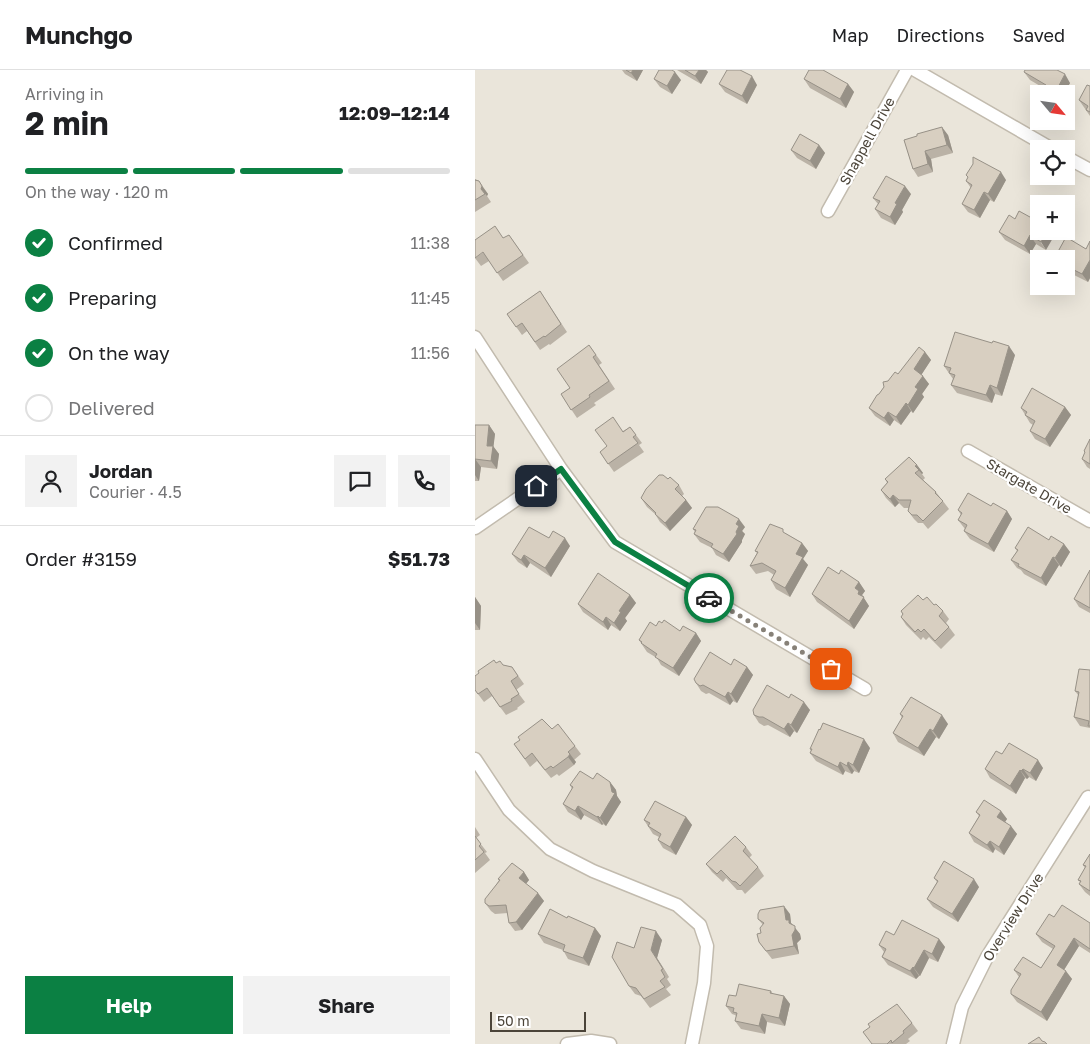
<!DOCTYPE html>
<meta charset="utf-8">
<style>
body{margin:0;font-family:"Golos Text",sans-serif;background:#f2f2f2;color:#202124;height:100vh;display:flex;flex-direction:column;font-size:19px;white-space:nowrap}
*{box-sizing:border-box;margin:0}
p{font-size:16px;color:#757577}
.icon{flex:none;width:28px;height:28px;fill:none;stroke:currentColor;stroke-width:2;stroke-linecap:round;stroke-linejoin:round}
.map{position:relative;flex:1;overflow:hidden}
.side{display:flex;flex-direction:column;background:#fff;width:475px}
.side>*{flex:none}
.needle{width:32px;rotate:119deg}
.tools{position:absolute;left:555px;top:15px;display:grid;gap:10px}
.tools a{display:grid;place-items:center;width:45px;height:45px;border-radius:0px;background:#fff;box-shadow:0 5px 20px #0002;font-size:25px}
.scale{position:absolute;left:15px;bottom:12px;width:96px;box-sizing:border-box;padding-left:5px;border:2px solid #4b4439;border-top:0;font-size:14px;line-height:18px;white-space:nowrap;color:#4b4439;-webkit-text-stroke:4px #fff;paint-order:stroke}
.pin{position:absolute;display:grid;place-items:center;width:42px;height:42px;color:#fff;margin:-21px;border-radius:10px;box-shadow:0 2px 8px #0006}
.courier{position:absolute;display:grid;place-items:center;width:50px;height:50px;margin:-25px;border:4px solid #0b8043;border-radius:50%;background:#fff;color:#222;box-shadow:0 1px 6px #0007}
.headline em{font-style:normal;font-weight:700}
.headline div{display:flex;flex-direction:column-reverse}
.headline{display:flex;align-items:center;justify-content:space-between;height:85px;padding:0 25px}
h1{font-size:32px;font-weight:700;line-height:38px}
.bar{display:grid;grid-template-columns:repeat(4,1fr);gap:8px 5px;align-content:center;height:60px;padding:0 25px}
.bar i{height:6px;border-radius:4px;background:#e0e0e0}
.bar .active{background:#0b8043}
.bar p{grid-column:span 4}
.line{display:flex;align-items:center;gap:12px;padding:0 25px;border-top:1px solid #e0e0e0}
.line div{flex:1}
.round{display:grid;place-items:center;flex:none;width:52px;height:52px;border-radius:0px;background:#f2f2f2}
ol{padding:0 25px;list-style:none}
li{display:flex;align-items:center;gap:15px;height:55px}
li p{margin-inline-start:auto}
li .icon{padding:5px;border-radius:50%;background:#0b8043;color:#fff;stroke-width:4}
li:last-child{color:#757577}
li i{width:28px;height:28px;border:2px solid #e0e0e0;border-radius:50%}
.primary-button{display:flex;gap:10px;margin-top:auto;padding:10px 25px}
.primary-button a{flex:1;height:58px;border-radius:0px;background:#0b8043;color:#fff;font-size:20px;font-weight:700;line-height:58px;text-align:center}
.primary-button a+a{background:#f2f2f2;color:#202124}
header{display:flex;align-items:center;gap:30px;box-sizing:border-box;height:70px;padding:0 25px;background:#fff;border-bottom:1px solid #e0e0e0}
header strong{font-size:24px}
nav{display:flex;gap:28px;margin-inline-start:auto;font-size:18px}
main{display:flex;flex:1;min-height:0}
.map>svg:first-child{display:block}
</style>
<header>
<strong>Munchgo</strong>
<nav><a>Map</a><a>Directions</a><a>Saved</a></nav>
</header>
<main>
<section class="side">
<div class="headline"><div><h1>2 min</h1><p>Arriving in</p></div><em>12:09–12:14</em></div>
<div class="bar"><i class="active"></i><i class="active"></i><i class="active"></i><i></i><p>On the way · 120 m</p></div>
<ol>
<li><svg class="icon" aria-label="check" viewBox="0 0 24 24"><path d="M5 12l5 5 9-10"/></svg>Confirmed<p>11:38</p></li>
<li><svg class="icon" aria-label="check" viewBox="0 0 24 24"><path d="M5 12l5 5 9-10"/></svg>Preparing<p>11:45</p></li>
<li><svg class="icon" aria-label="check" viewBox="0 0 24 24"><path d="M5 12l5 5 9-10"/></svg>On the way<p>11:56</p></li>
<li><i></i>Delivered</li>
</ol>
<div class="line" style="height:90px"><a class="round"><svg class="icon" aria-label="person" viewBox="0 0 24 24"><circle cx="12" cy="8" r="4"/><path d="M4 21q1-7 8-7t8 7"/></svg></a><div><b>Jordan</b><p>Courier · 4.5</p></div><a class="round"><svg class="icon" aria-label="chat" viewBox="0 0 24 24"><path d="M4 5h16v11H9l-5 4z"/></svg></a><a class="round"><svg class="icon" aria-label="phone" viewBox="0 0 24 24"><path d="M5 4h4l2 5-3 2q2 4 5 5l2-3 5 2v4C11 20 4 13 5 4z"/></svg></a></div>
<div class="line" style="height:65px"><div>Order #3159</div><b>$51.73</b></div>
<div class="primary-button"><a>Help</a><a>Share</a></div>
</section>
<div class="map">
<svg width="615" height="974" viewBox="0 0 615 974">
<rect width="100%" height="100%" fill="#f6f3ec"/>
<!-- residential -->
<path fill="#eae5da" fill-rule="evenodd" d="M0 0H615V974H0ZM564 24H591V51H564ZM564 79H591V106H564ZM564 134H591V161H564ZM564 189H591V216H564Z"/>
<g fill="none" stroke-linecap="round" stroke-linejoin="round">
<defs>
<path id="minor" d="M440 0 577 79
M591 87 615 100
M353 141 432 0
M0 267 86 399 140 472 390 619
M493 381 615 451
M0 458 86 399
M0 689 34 740 75 779 118 801 202 835 225 855 232 876 229 913 217 974
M92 974 116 971 135 974
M478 974 487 937 512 887 613 727"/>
</defs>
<!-- minor casing -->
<use href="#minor" stroke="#c2bbae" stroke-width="15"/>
<!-- minor -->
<use href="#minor" stroke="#fff" stroke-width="12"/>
</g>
<!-- wall -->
<path fill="#bab2a6" d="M147 0H168L162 11 150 4Z
M202 0H231L233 2 226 14Z
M549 2 595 13 589 24H574L572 20 555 10Z
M179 9 206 10 197 24 185 17Z
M329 9 373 14 379 22 371 38 335 18Z
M244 14 282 15 272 34 250 22Z
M615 16V46L604 30Z
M473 65 478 83 456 89 458 102 443 107 438 99 429 70Z
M344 75 350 83 341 99 322 88 316 80Z
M491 105 531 110 519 132 515 130 505 148 493 142 487 134 496 118 491 111 493 107Z
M0 109 4 111 13 124 12 126 16 132 0 142Z
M436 124 427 140 428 142 420 155 406 148 400 139 403 134 398 128Z
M544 141 571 180 561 174 555 184 530 170 524 162 540 149Z
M34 165 54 193 28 211 14 191 6 196 0 188Z
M615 171V208L613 212 591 201V189L611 179Z
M65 221 92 262 75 275 74 274 65 280 52 261 47 265 32 244Z
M114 275 127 293 124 295 140 319 119 333 121 335 102 348 86 324 95 318Z
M450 282 456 290 446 305 454 314 447 324 449 327 438 343 436 341 426 355 419 350 415 356 400 346 394 338 413 311 423 304Z
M540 285 527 326 520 324 517 333 482 323 476 315 478 309 469 296Z
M590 337 596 345 575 377 560 369 555 361 558 355 555 353 546 338Z
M0 355H14L20 364 18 376 24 384 22 399 6 397 4 411H0Z
M155 357 167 373 164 375 169 382 139 402 125 382 132 377 148 361Z
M615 369V399L612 397 607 389 610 383 609 381Z
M442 395 448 403 447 404 450 408 448 410 461 422 474 439 453 459 448 453H443L439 449 433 441 434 438H429L424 433 420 437 411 428 406 420 412 413 410 409Z
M193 409 204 415 209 424 207 426 211 430 217 438 195 461 185 452 180 444 172 437 166 428Z
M483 440 532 441 537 449 519 482 495 469 489 461 490 459 483 450 486 445Z
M270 457 267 461 270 464 267 470V472L254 492 241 485 237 478 225 472 219 464 220 462 218 459Z
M310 463 327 473 333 481 328 489 333 495 315 527 301 519 296 510 299 505 293 501 281 504 275 496 282 483 280 481Z
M74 468 95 476 76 507 55 493 52 498 43 492 37 484Z
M574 470 589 474 595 482 586 497 584 495 571 516 549 504 546 500 542 498 536 490 542 481 540 478Z
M615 500V543L604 537 599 529Z
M364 504 384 512 390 521 387 525 394 536 379 559 342 532 337 524Z
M155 525 161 533 150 548 152 551 145 561 136 555 133 560 108 542 103 534Z
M0 527 6 536 5 560H0Z
M448 530 459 535 468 541 474 549 471 553 480 565 466 579 454 567 451 570 448 567 446 570 431 555 426 547 428 545 426 541Z
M187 553 205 561 221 563 226 571 204 606 186 595 182 588 172 582 164 570 181 556Z
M21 593 28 595 37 597 49 614 41 620 50 632 42 638 43 639 31 645 17 626 9 632 0 620Z
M256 595 272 597 278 605 262 633 258 631 255 635 234 623 231 624 226 621 221 613Z
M615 600V658L605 656 599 647 603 625 600 621Z
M314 628 335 640 322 663 319 661 315 667 293 655 289 656 284 653 279 645Z
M425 644 473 654 464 669 461 667 449 686 423 672 418 663 427 648Z
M77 659 100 676 106 684 99 690 101 692 99 695 84 706 82 704 76 708 62 691 55 697 39 674Z
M395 678 384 703 379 701 377 704 370 701 368 705 341 691 335 683 336 681 335 679Z
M527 684 568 698 561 711 554 707 552 709 550 708 541 724 515 708 510 699Z
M118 709 135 712 141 720 142 726 146 732 131 756 128 754 127 755 109 745 106 750 93 742 88 734 97 719 95 715Z
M526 741 532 749 530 752 542 764 529 785 520 779 518 783 499 772 494 763 504 746 501 742Z
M211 747 217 755 201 785 188 778 183 770 184 767 178 764 169 750Z
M0 757 5 765 1 768 12 782 10 783 15 790 0 803Z
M271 777 277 785 274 788 283 797 289 806 270 824 267 820H262L251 808 248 812 237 802 231 794Z
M615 784V826L610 822 604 814 605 812 603 810 610 798 608 795Z
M49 802 54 810 51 814 69 831 47 860 40 861 34 853 33 843 20 844 16 841 10 833 24 810 23 809Z
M459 808 504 817 483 852 458 837 452 829 462 812Z
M315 844 316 853 325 864 326 869 322 873 324 884 297 889 284 872 288 855 283 849Z
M579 847 615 853V883L604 876 589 900 597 909 572 951 542 932 536 924 544 907 539 900 566 898 578 879 567 872 561 864Z
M92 848 120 858 126 866 114 896 93 889 88 880 69 873 63 864Z
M419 865 464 869 470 877 463 892 454 888 445 906H444L441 909 413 895 407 887 409 882 404 875Z
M187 870 182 888 194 907 192 909 196 915 191 919 196 925 175 938 166 926 160 924 154 916 159 878Z
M296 921 298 924 309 926 315 934 310 956 292 952 290 964 266 959 260 951 261 946 260 945 257 944 251 936 261 926Z
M437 953 443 961 433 969 435 971 431 974H396Z"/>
<!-- shaded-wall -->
<path fill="#979187" d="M158 0H168L162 11 156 3Z
M224 0H231L233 2 226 14 220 6Z
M200 2 206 10 197 24 192 16Z
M590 4 595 13 589 24H580V23Z
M277 6 282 15 272 34 267 26Z
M373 14 379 22 371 38 365 29Z
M467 57 473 65 478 83 472 75Z
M344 75 350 83 341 99 335 91Z
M450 81 456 89 458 102 453 94Z
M526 102 531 110 519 132 513 124Z
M7 116 13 124 12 126 6 119Z
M430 116 436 124 427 140 428 142 420 155 415 147 420 133Z
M509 122 515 130 505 148 499 140Z
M572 161H582L571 180 566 172Z
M555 165 561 174 555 184 549 176Z
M615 190V208L613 212 607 204Z
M534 276 540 285 527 326 522 318Z
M450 282 456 290 445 307 439 299Z
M448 306 454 314 447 324 449 327 438 343 433 335 440 317Z
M515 315 520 324 517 333 511 325Z
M431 333 436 341 426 355 421 347Z
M590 337 596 345 575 377 570 369Z
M413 342 419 350 415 356 409 348Z
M14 355 20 364 18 381V376L24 384 22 399 16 391 12 376Z
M0 389 6 397 4 411 0 405Z
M442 395 448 403 447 404 440 396Z
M418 425 424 433 420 437 415 429Z
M211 430 217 438 195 461 190 453Z
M532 441 537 449 519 482 513 474Z
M264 449 270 457 267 461 270 464 267 470V472L254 492 248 484 261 462V454Z
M90 468 95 476 76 507 70 498Z
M327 473 333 481 328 489 333 495 315 527 310 518 321 484Z
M589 474 595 482 586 497 580 488Z
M49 485 55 493 52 498 46 490Z
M578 487 584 495 571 516 566 508Z
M384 512 390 521 387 525 394 536 379 559 374 551 383 524 380 518Z
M155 525 161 533 150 548 152 551 145 561 139 553 144 541Z
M0 527 6 536 5 560 0 553Z
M131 547 136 555 133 560 128 552Z
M221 563 226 571 204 606 198 598Z
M272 597 278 605 262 633 256 624Z
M253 622 258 631 255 635 250 627Z
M329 632 335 640 322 663 316 655Z
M467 645 473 654 464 669 458 661Z
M313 653 319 661 315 667 309 659Z
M455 659 461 667 449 686 443 678Z
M389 669 395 678 384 703 378 695Z
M95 684 101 692 99 695 93 687Z
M563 690 568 698 561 711 555 703Z
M365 692 370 701 368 705 363 697Z
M373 692 379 701 377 704 372 696Z
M548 699 554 707 552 709 546 701Z
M545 700 550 708 541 724 535 716Z
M135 712 141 720 142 726 146 732 131 756 125 748 137 722Z
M103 736 109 745 106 750 100 741Z
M526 741 532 749 528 755 522 747Z
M123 746 128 754 127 755 122 747Z
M211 747 217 755 201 785 195 777Z
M536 756 542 764 529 785 524 777Z
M515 771 520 779 518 783 512 775Z
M49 802 54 810 49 816 44 808Z
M499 809 504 817 483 852 477 844Z
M63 823 69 831 47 860 41 852Z
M309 836 315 844 316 853 325 864 326 869 322 873 324 884 319 876 311 850Z
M120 858 126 866 114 896 108 888Z
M181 861 187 870 182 888 194 907 176 880Z
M599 868 604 876 587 903 582 895Z
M464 869 470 877 463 892 457 884Z
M449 880 454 888 445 906 439 898Z
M438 897 444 906 441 909 435 901Z
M591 901 597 909 572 951 566 942Z
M309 926 315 934 310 956 304 948Z
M287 944 292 952 290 964 284 956Z"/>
<!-- building -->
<path fill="#d8cfc1" stroke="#979187" d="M151 0H158L156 3Z
M184 0H197L200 2 192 16 179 9Z
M210 0H224L220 6Z
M252 0H265L277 6 267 26 244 14Z
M334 0H348L373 14 365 29 329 9Z
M550 0H582L590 4 580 23 570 18 571 15 549 2Z
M612 15 615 16V42L611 40 613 36 604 30Z
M467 57 472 75 450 81 453 94 438 99 429 70 442 66V64Z
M325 64 344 75 335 91 316 80Z
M498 87 526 102 513 124 509 122 499 140 487 134 497 115 491 111 493 107 491 105 498 94Z
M411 106 430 116 420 133 422 134 415 147 400 139 405 131 398 128Z
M0 110 4 111 7 116 6 119 10 124 0 130Z
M544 141 564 152V161H572L566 172 555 165 549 176 524 162 534 145 540 149Z
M20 156 28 168 34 165 48 185 22 203 8 182 0 188V170Z
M591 167 611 179 615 171V190L607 204 591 196V189H579Z
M65 221 86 254 70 267 69 266 60 272 47 253 41 257 32 244Z
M480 262 517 273 518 271 534 276 522 318 515 315 511 325 476 315 480 305 474 303 476 298 469 296Z
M114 275 121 285 118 287 134 311 114 325 115 327 96 340 86 324 95 318 82 299Z
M444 277 450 282 439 299 448 306 440 317 443 319 433 335 431 333 421 347 413 342 409 348 394 338 402 325 404 324 409 317 408 312 413 311 420 302 423 304Z
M557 318 590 337 570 369 555 361 560 351 550 345 552 342 546 338Z
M138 347 148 362 155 357 161 365 158 367 163 373 133 394 125 382 132 376 120 360Z
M0 355H14L12 376H18L16 391 0 389V390Z
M615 369V394L607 389 610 382 609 381Z
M434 387 442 395 440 396 444 400 440 403 461 422 460 423 468 431 448 451 442 445H437L433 441 436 430H424L418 425 415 429 406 420 413 412 410 409Z
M184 405H188L193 409 195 407 204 415 200 419 211 430 190 453 180 444 181 443 166 428 171 419Z
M493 423 516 436 518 433 532 441 513 474 489 461 492 455 483 450 487 443 483 440Z
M231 437H243L264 449 261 454 264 456 261 462 262 464 248 484 236 477 238 474 219 464 221 460 218 459Z
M295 454 308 459V462L327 473 321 484 328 487 310 518 296 510 301 501 287 493 275 496 283 482 280 481Z
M54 457 74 468 78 461 90 468 70 498 49 485 46 490 37 484Z
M553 457 574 470 576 466 589 474 580 488 578 487 566 508 543 496 544 494 536 490 543 480 540 478Z
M353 497 364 504 366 500 384 512 380 518 384 521 383 524 389 527 374 551 337 524Z
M615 500V538L599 529Z
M123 503 155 525 144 541 146 542 139 553 131 547 128 552 103 534Z
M443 525 448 530 452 527 459 535 461 534 468 541 464 546 474 557 460 571 449 559 446 562 443 559 440 562 426 547 428 544 426 541Z
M189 550 205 561 208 556 221 563 198 598 180 587 182 584 166 573 167 572 164 570 175 552 181 556 184 551 187 553Z
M235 582 256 595 259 589 272 597 256 624 253 622 250 627 228 615 225 616 221 613 219 609Z
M19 590 21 593 25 591 28 595 37 597 43 606 36 611 44 624 36 629 37 631 25 637 12 618 3 624 0 620V606L4 603 3 601Z
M604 599 615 600V656H613L614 651 599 647 604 622 600 621Z
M292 615 314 628 316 624 329 632 316 655 313 653 309 659 288 647H284L279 645 278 640Z
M436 627 467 645 458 661 455 659 443 678 418 663 428 646 425 644Z
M67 649 77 659 83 654 100 676 93 682 95 684 93 687 78 698 76 696 70 700 57 683 50 689 39 674 45 670 43 667Z
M348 653 389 669 378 695 373 692 372 696 365 692 363 697 335 683 337 679H335L344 659 345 660Z
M534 673 563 690 555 703 548 699 546 701 545 700 535 716 510 699 521 681 527 684Z
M105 701 118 709 122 703 135 712 137 722 140 723 125 748 123 746 122 747 103 736 100 741 88 734 98 717 95 715Z
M509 730 526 741 522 747 536 756 524 777 515 771 512 775 494 763 505 745 501 742Z
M180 731 211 747 195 777 183 770 186 764 173 756 175 753 169 750Z
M0 766 6 774 4 776 9 782 0 790Z
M260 766 271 777 268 781 283 797 265 816 261 812 257 811 246 800 242 804 231 794Z
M615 784V821L604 814 606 811 603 810 611 796 608 795Z
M469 791 499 809 477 844 452 829 463 811 459 808Z
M37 793 49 802 44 808 63 823 41 852 34 853 31 835 14 836 10 833V829L25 810 23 809Z
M587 835 615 853V879L599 868 582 895 591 901 566 942 536 924V920L546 904 539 900 548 887 566 898 580 876 561 864 574 844 579 847Z
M309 836 311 850H314V853L320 856V860L317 865 319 876 291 881 284 872 282 864 286 863 285 858 289 853 283 849V844L285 840Z
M75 839 92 848 93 846 120 858 108 888 88 881 90 875 63 864Z
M427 850 464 869 457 884 449 880 439 898 438 897 435 901 407 887 411 879 404 875 411 861 419 865Z
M166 857 181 861 176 880 188 899 186 900 190 907 185 911 190 917 169 929 161 918 154 916 137 887 142 872 159 878Z
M264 914 296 921 295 923 309 926 304 948 287 944 284 956 260 951 262 943 258 942 259 938 251 936 254 925 261 926Z
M422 934 437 953 428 961 429 963 417 973 416 970 412 974H397L388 962 395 957 393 954Z
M564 967 567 971 570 972 572 974H553Z"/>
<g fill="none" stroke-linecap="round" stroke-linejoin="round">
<!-- done -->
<path stroke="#878178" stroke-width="5" stroke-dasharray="0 9" d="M234 528 356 599"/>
<!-- route -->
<path stroke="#0b8043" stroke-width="6" d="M61 416 86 399 140 472 234 528"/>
</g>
<g text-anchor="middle" stroke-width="4.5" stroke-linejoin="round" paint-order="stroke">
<!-- street labels -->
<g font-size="14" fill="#4b4439" stroke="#fff">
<text transform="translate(392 71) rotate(-61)" y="5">Shappell Drive</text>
<text transform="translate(554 416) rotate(30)" y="5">Stargate Drive</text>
<text transform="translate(538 847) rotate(-58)" y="5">Overview Drive</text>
</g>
</g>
</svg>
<div class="tools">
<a><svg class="needle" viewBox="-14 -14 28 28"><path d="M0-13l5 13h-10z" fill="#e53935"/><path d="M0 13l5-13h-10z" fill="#757577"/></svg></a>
<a><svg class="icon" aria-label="locate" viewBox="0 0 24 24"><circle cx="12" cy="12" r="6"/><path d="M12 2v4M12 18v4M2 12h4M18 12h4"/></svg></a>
<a>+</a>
<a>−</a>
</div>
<div class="scale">50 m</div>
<div class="pin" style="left:356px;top:599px;background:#ea580c"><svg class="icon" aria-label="bag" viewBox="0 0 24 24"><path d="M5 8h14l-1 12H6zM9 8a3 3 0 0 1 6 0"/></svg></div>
<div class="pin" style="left:61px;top:416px;background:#1f2937"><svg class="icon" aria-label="home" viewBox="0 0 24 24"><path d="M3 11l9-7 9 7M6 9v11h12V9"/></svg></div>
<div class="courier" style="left:234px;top:528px"><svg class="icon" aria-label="car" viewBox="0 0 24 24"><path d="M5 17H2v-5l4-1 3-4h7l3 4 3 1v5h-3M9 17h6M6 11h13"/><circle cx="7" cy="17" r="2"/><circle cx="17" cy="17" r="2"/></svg></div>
</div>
</main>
